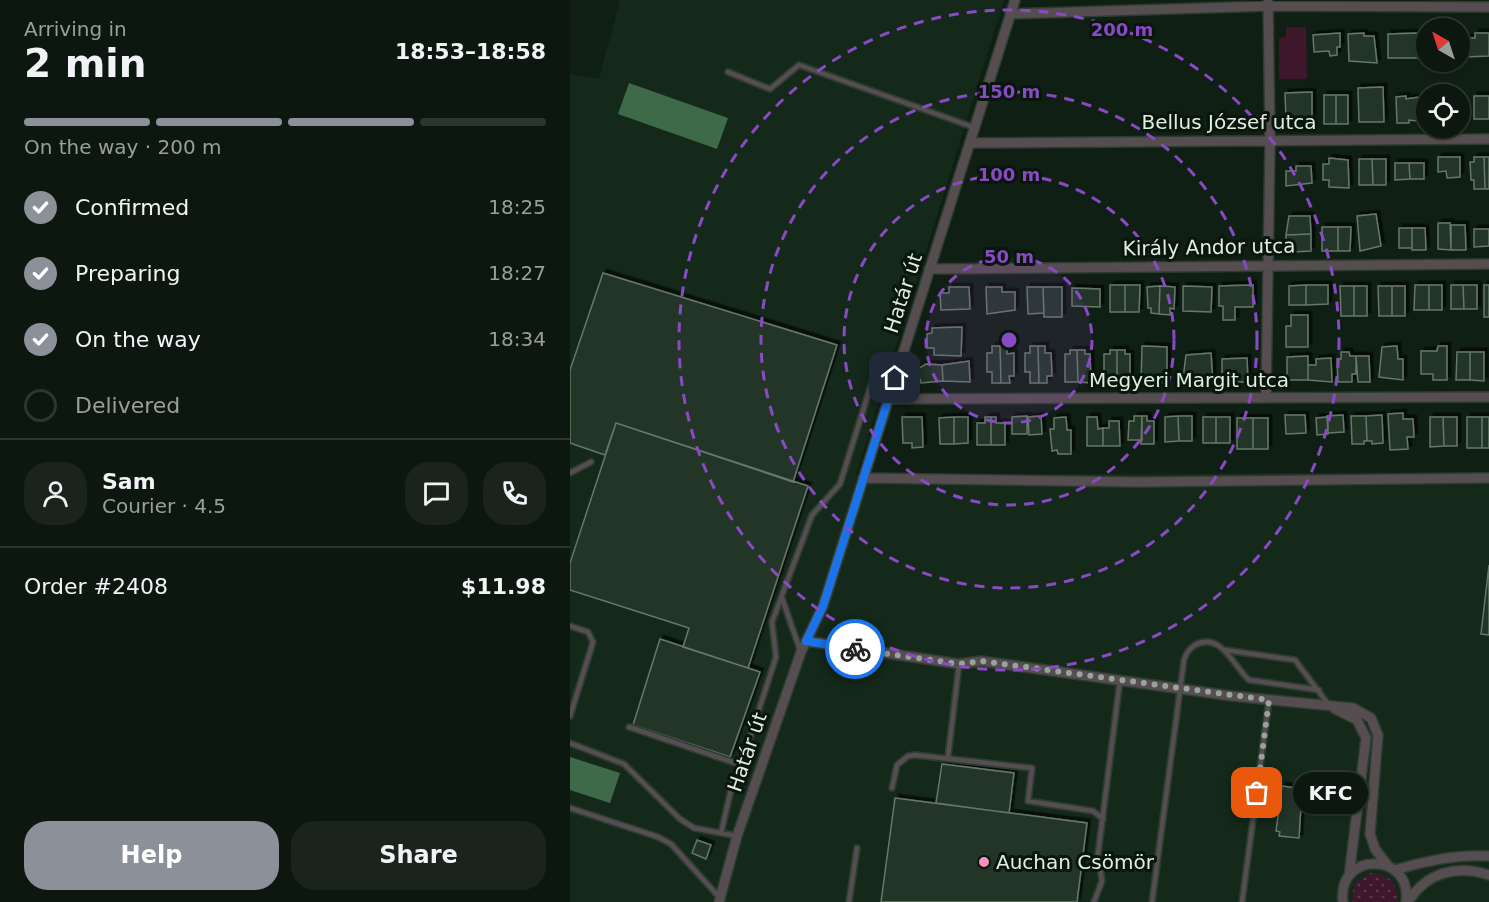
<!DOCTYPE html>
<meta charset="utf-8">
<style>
body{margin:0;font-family:"DejaVu Sans",sans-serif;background:#1a241d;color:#f1f3f6;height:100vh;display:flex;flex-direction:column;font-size:22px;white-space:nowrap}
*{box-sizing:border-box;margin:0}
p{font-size:20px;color:#9a9f9e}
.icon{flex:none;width:33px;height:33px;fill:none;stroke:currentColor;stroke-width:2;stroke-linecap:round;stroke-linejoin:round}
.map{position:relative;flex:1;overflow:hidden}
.details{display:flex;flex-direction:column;background:#0c170f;width:570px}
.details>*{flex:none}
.needle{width:39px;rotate:321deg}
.controls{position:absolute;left:846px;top:18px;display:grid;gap:12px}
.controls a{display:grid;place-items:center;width:54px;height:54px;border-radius:50%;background:#0c170f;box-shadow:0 2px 4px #0004,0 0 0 2px #2c362f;font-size:30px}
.pin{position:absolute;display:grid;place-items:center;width:51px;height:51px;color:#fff;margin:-26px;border-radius:12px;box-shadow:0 3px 9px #0006}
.courier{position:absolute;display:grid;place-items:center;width:60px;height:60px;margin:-30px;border:4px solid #1a73e8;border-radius:50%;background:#fff;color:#222;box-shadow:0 2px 8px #0007}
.bubble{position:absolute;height:42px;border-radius:21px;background:#0c170f;box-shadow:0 2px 4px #0004,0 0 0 2px #2c362f;font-size:20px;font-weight:800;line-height:42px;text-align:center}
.summary em{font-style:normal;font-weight:800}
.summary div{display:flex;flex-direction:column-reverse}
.summary{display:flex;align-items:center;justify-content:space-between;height:102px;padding:0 24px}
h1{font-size:39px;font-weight:800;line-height:45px}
.bar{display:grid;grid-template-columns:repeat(4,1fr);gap:9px 6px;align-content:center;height:72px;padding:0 24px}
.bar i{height:8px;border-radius:4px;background:#2c362f}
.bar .active{background:#8c9099}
.bar p{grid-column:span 4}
.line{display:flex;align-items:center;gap:15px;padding:0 24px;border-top:2px solid #2c362f}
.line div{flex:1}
.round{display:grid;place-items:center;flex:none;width:63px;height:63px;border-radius:24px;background:#1a241d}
ol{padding:0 24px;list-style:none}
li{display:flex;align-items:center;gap:18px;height:66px}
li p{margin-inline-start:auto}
li .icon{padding:6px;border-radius:50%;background:#8c9099;color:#fff;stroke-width:4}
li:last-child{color:#9a9f9e}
li i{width:33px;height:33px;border:3px solid #2c362f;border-radius:50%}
.cta{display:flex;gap:12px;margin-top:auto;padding:12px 24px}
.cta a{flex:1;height:69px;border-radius:24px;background:#8c9099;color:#fff;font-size:24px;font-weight:800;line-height:69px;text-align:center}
.cta a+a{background:#1a241d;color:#f1f3f6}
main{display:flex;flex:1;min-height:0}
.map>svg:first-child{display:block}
</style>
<main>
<section class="details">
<div class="summary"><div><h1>2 min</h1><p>Arriving in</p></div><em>18:53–18:58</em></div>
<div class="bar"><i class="active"></i><i class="active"></i><i class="active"></i><i></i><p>On the way · 200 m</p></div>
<ol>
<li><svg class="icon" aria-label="check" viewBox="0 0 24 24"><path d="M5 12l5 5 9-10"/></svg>Confirmed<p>18:25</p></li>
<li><svg class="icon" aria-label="check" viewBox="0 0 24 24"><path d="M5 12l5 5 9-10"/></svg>Preparing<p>18:27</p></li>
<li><svg class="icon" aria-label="check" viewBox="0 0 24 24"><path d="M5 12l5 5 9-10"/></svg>On the way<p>18:34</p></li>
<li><i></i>Delivered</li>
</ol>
<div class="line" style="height:108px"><a class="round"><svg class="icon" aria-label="person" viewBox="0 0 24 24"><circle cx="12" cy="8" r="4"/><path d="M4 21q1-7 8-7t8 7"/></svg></a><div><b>Sam</b><p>Courier · 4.5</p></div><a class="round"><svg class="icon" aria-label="chat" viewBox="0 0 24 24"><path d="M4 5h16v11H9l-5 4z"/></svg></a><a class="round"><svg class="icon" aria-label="phone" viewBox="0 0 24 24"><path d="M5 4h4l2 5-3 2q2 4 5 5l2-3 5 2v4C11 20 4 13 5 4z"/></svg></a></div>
<div class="line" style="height:78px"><div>Order #2408</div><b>$11.98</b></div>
<div class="cta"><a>Help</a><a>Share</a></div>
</section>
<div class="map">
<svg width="919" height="902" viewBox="0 0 919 902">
<defs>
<pattern id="grass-dots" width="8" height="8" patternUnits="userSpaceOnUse" patternTransform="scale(1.5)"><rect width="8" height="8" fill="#3c182a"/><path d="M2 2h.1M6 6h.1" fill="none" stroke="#583a49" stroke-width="1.8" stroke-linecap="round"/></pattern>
<filter id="shadow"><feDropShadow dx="3.5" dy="-3.5" stdDeviation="0" flood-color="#0009"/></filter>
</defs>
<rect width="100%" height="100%" fill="#101f14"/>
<!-- built -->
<path fill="#14291a" d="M50 0H434L286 475 919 472V902H0V74L29 79Z"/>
<!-- grass -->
<path fill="url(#grass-dots)" d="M800 873C818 873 829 883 827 902H782L784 884Z"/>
<!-- park -->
<path fill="#3c182a" d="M716 27H736L737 79H709V38L716 37Z"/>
<!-- water -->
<path fill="#3e6a4a" d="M59 83 158 118 147 149 48 114Z
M0 757 50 773 40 803 0 790Z"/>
<!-- building -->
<path fill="#243428" stroke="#66786a" stroke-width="1.5" filter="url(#shadow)" d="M770 33V47H767V55L760 56 759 51 744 52 743 35Z
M794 33V36H804L807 63 779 61 778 34Z
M848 33V58H818V34Z
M905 33H919V56L895 57V38H905Z
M813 87 814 122H789L788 88Z
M742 92V118L716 119 715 93Z
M754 95H766V124H754Z
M766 95H778V124H766Z
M836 96V99L856 96V122L839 120V123H827L826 97Z
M904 96H919V119H904Z
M890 109H894V123H890Z
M868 157H890V177L877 178 876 171 868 172Z
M904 157H914L915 189H904V180H901L900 162H904Z
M914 157H919V189H915Z
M759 158 778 160 779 188 759 187V180H753V164H759Z
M789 159H802L803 185H789Z
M802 159H816V185H803Z
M825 163H839L840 179 825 180Z
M839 163H854V179H840Z
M726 166H741L742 183 716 186V171H726Z
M806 214 811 246 790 251 787 216Z
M719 216H740L741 234 716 235Z
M868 223H880L881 250 868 249Z
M881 225H895L896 250H881Z
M752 227H768V251H752Z
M768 227H781L780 251H768Z
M829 228H842V248H829Z
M842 228H855L856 250H842Z
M904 229H919V246L904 247Z
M741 234V251L722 252 721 242H716V235Z
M33 273 267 345 223 482 46 423 35 455 0 443V370Z
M540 285H555V312H540Z
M555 285H570L569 312H555Z
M683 285V307H665V320H653V306H649V286Z
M736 285V305H719V286Z
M736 285H758V304L736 305Z
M845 285H859V310H844Z
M859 285H872V310H859Z
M881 285H893L894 309H881Z
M893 285H907V309H894Z
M914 285H919V317H914Z
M590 286 589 314 581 313V308H578L577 287Z
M590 286 605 287 604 309 600 308V315L589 314Z
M613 286 642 287 641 312 613 311Z
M770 286H784V316H771Z
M784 286H797V316H784Z
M808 286H822V316H809Z
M822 286H835V316H822Z
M379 287H399L400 309 371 310 370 293H379Z
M416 287H432V292H445V310L417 314Z
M457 287H473L474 313 458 314Z
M473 287H492V317H474Z
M502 288 530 289V307L502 306Z
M721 315H738V347H716V326H721Z
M392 327 391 356 364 355V348H357V334L362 333V328Z
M422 346H430L431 383H422V372H417V353H422Z
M430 346H437V354L444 353V376H439L440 383H431Z
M460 346H468L469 383H460V372H455V353H460Z
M468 346H475V353H481L482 376H477V383H469Z
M572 346 597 347V383H571Z
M827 346 828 359H833V380L809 377 812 347Z
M868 346H877V380H863V374H851V351H867Z
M500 350H507L508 382H495V354H500Z
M507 350H515V354H520L521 383 508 382Z
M540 350H547V383H534V354H540Z
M547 350H555V354H560V383H547Z
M771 352H779L780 356H786V374H782V382H768L767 359H771Z
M887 352H900V380H886Z
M900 352H914V381L900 380Z
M641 353 643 383 627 384 626 378 613 379 616 355Z
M738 356V380H717V357Z
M786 356H799L800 382H788Z
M677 358 678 382H652V359Z
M761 358 762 382 738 380V365H746V359Z
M399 361 400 382 373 381 372 365Z
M356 364 372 365 373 381 351 383 350 379H346V370Z
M833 413V419H843L844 437H837L838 449 820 450 818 414Z
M715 415H735L736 433 716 434Z
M773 415 774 432 758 433 757 416Z
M812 415 813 443 802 444V441H797L796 416Z
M457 416V434H442V417Z
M471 416 472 434 459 435 458 417Z
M564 416H572V440H558L559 421H564Z
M572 416H577V421H584V444H571Z
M608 416H622V441H609Z
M608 416 609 441 595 442V417Z
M781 416H796L797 441H794V444H782Z
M332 417H352L353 447 342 448V443H333Z
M384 417H398V443L384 444Z
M384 417V444H370L369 418Z
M415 417H421V445H407V423H415Z
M421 417H426V423H435V445H421Z
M496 417 497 430H501V454H488L487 450 482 451 480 429H484V418Z
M517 417H527L528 429 533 428V446H517Z
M633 417H646V443H633Z
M646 417H660V443H646Z
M758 417V434L747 435 746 418Z
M860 417H873L874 446 860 447Z
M873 417H887V446H874Z
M897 417H912V448H897Z
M912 417H919V448H912Z
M667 418H683V449H667Z
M683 418H698V449H683Z
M539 421H549L550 446H533V428H539Z
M46 423 238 486 178 668 113 647 119 628 0 590V563Z
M919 565V635L911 634Z
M90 639 190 672 160 757 63 725Z
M372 764 444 773 439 813 366 803Z
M712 786 732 789 729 838 709 836 710 832 706 831Z
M325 798 517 823 507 902H311Z
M127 840 141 845 136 859 122 853Z"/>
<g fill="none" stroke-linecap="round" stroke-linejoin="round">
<defs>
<path id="service" d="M158 72 200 89 229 65 403 127
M0 473 21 462
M212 598 230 650
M0 626 18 632 23 642 0 716
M655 650 725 660 758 704
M59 727 171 765
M0 743 54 764 110 819 124 828 167 836
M378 757 389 665
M322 788 327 765 338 756 345 755 462 768 458 801 523 811 533 819
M0 808 88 837 101 844 150 898
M151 833 163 781 171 765 206 657 202 622 242 515 270 484 307 366
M279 902 287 848
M524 902 532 881 528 854 550 680
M582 902 614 660C616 653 619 649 625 645 651 631 664 667 679 680L749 690
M672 902 699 700"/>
<path id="minor" d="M440 14 698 6 919 7
M400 143 919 139
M359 269 919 264
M696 398 700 139 698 2
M318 399 919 397
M293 478 568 482 919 478
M236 641 389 664 411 661 662 696 783 708 801 718 808 735 800 834 805 849 819 867
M765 709 787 720 796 738 779 876
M825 870C856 861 887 854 919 856
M149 902 167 836 231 652 253 606 445 0
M773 902C766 851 843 851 836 902
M838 902C856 873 886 864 919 875"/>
</defs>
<!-- service casing -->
<use href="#service" stroke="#2d3c31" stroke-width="8"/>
<!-- minor casing -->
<use href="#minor" stroke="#2d3c31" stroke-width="12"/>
<!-- service -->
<use href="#service" stroke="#564d50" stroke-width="4.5"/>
<!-- minor -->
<use href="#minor" stroke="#564d50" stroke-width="9"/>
</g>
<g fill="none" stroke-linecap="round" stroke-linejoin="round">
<!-- done -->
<path stroke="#98a49b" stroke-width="6" stroke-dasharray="0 10.8" d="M285 649 389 664 411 661 699 700 687 793"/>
<!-- route -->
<path stroke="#1a73e8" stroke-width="8" d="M285 649 236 641 253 606 325 378"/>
</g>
<!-- distance rings -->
<circle cx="439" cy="340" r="83" fill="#8a49c5" fill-opacity=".12"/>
<g fill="none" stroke="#8a49c5" stroke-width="3" stroke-dasharray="10 8">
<circle cx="439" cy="340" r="83"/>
<circle cx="439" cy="340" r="165"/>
<circle cx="439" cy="340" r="248"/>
<circle cx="439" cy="340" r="330"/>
</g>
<!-- markers -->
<circle fill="#fc8fc2" stroke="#08160b" stroke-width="2" cx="414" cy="862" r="6"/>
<g text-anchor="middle" stroke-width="6" stroke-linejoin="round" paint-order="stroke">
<!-- street labels -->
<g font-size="20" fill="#e2ece4" stroke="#08160b">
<text x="659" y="129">Bellus József utca</text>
<text transform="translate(639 247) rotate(-1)" y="7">Király Andor utca</text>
<text transform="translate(333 293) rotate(-72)" y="7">Határ út</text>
<text x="619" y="387">Megyeri Margit utca</text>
<text transform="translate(177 752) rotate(-71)" y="7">Határ út</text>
</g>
<!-- poi labels -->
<g font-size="20" fill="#e2ece4" stroke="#08160b" text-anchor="start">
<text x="426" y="869">Auchan Csömör</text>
</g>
</g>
<circle cx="439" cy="340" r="9" fill="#8a49c5" stroke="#08160b" stroke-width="3"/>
<g font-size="18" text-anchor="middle" font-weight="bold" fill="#8a49c5" stroke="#08160b" stroke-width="6" stroke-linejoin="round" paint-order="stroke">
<text x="552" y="36">200 m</text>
<text x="439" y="98">150 m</text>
<text x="439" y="181">100 m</text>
<text x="439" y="263">50 m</text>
</g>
</svg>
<div class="controls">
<a><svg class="needle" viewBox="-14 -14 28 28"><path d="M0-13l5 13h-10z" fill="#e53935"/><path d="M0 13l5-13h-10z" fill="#9a9f9e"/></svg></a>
<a><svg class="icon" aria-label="locate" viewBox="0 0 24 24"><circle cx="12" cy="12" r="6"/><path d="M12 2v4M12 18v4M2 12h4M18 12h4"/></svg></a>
</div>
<div class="pin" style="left:687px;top:793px;background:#ea580c"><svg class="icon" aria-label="bag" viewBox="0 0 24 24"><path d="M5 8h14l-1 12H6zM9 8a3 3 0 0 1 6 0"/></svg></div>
<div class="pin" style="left:325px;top:378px;background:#1f2937"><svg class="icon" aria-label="home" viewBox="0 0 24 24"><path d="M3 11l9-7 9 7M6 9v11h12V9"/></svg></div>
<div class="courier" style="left:285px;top:649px"><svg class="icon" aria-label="bike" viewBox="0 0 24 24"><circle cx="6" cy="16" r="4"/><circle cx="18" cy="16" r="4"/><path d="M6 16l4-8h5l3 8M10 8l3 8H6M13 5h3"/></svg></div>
<div class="bubble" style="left:723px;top:772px;width:75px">KFC</div>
</div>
</main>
